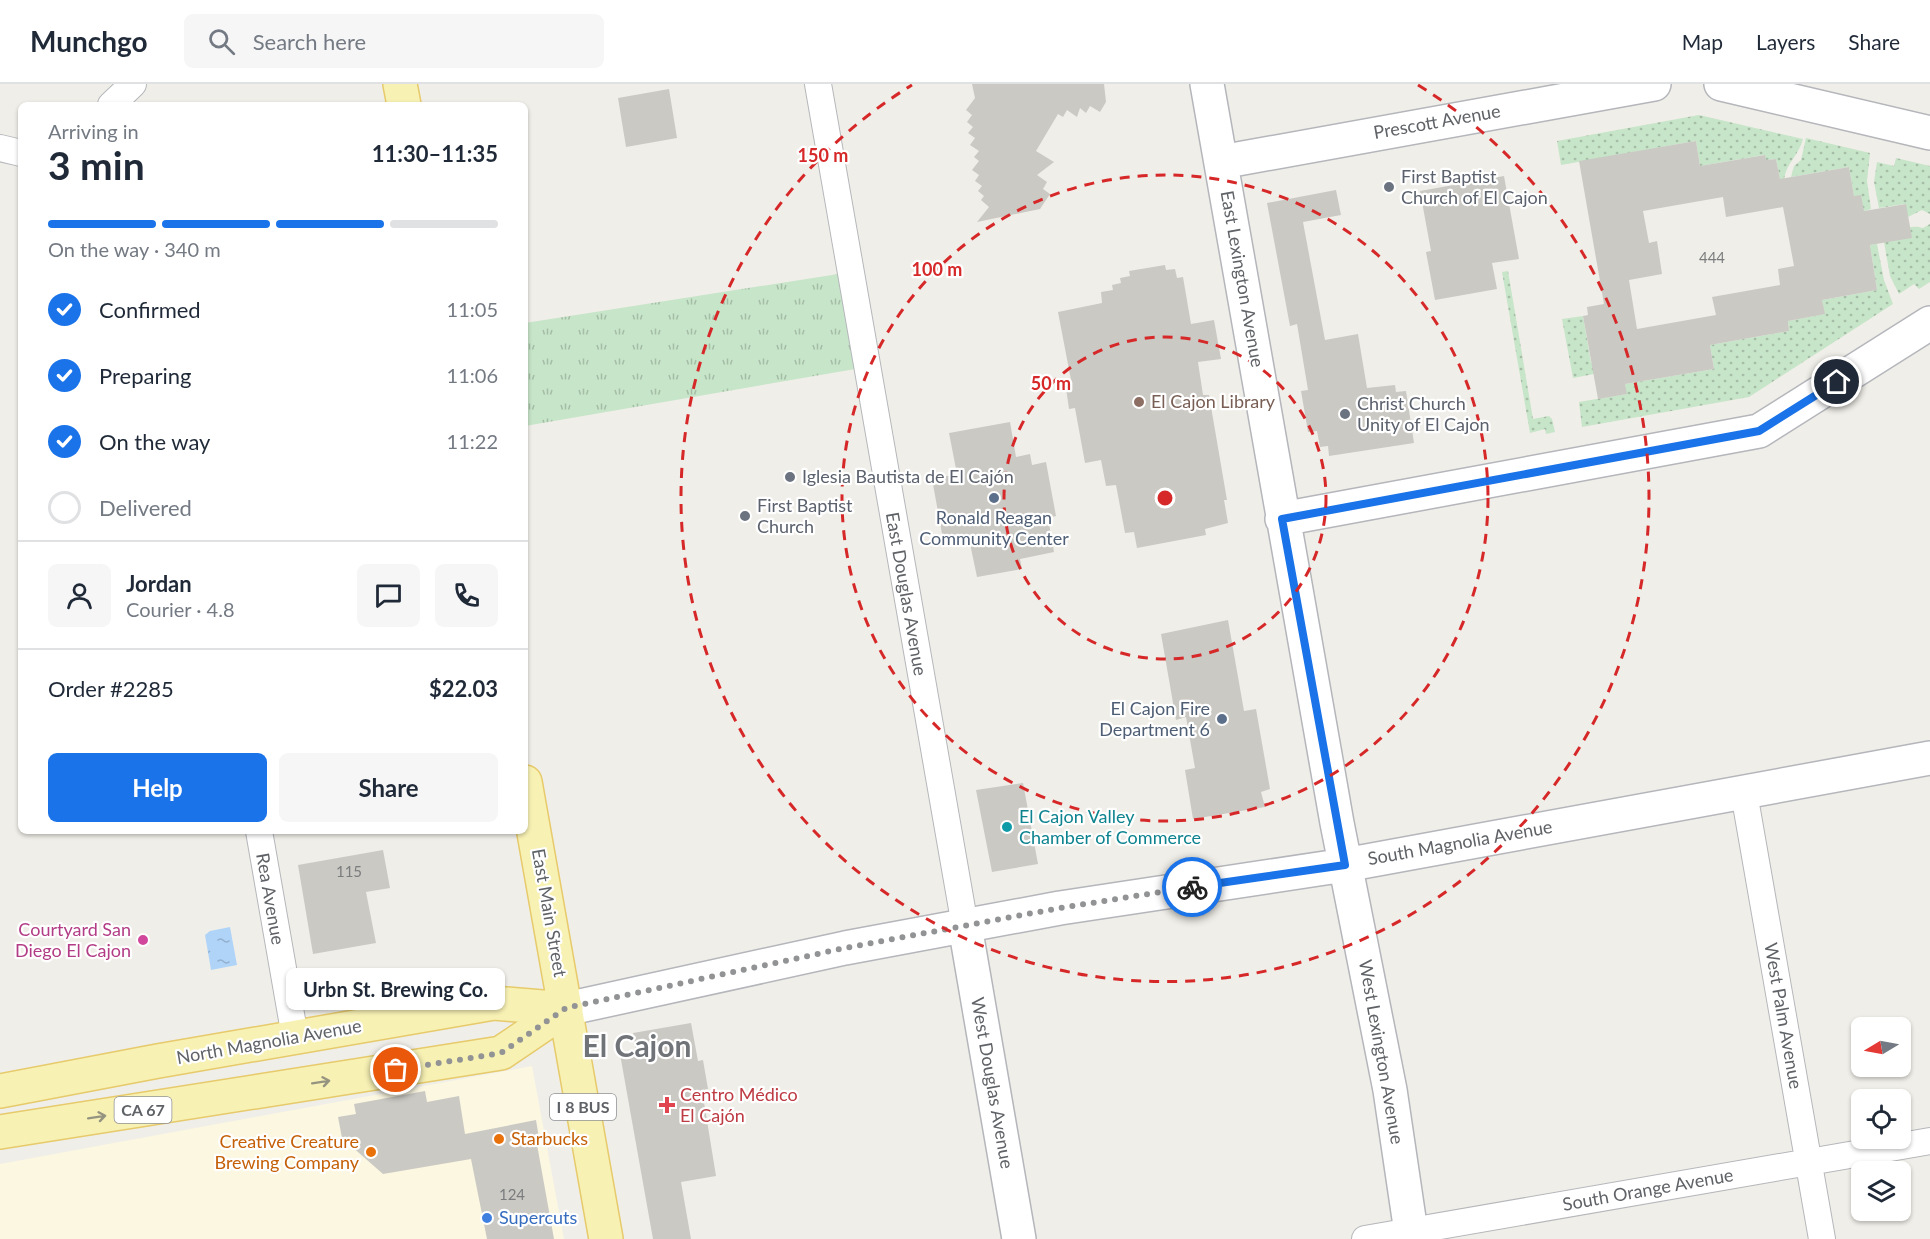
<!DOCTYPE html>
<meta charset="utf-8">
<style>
body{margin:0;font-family:Lato,sans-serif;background:#f6f6f7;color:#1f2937;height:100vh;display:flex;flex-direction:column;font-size:22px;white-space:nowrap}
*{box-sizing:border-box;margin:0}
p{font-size:20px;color:#747a83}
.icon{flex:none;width:33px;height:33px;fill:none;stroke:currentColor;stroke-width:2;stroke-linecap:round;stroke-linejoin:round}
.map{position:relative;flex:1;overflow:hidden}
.details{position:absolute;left:18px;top:18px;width:510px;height:732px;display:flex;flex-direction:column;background:#fff;border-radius:9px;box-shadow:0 2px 4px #0004}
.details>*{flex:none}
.needle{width:39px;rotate:260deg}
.tools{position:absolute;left:1851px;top:933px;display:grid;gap:12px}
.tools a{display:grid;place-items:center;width:60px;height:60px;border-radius:9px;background:#fff;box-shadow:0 2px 4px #0004;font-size:30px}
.pin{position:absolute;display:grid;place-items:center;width:51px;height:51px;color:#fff;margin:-26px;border:3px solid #fff;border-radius:50%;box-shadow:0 2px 6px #0007}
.courier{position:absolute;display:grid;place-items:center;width:60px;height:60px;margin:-30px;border:4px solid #1a73e8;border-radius:50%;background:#fff;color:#222;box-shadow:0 2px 8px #0007}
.bubble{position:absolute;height:42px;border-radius:9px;background:#fff;box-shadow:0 2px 4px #0004;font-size:20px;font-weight:700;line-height:42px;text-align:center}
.head em{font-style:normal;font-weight:700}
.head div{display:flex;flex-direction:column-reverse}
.head{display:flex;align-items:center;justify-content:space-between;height:102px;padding:0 30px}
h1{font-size:39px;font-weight:700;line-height:45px}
.bar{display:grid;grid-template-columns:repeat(4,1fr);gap:9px 6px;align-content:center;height:72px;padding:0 30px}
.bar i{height:8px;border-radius:4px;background:#e0e1e3}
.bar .selected{background:#1a73e8}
.bar p{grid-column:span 4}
.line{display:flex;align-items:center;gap:15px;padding:0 30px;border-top:2px solid #e0e1e3}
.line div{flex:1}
.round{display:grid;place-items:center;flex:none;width:63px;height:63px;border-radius:9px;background:#f6f6f7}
ol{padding:0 30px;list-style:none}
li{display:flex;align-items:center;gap:18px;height:66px}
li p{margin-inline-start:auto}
li .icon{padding:6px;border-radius:50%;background:#1a73e8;color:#fff;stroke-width:4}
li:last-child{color:#747a83}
li i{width:33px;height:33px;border:3px solid #e0e1e3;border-radius:50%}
.action{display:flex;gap:12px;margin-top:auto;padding:12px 30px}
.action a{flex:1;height:69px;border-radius:9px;background:#1a73e8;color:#fff;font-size:24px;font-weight:700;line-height:69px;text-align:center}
.action a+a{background:#f6f6f7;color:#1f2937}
header{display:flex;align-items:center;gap:36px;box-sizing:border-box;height:84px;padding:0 30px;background:#fff;border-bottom:2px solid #e0e1e3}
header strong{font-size:28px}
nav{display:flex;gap:33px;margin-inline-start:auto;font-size:21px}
.search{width:420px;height:54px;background:#f6f6f7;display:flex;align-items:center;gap:15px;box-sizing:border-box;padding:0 21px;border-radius:9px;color:#747a83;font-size:22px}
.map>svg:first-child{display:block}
</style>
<header>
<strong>Munchgo</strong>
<div class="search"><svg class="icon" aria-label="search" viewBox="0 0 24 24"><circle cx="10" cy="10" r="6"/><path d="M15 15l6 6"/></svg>Search here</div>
<nav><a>Map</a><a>Layers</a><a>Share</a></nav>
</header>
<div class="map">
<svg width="1930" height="1155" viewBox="0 0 1930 1155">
<defs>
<pattern id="grass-dots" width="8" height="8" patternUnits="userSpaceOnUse" patternTransform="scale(1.5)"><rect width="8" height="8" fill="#c7e5c9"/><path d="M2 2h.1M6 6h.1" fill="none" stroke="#a5bda7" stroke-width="1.8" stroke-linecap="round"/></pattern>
<pattern id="park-tufts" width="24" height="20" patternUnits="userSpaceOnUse" patternTransform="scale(1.5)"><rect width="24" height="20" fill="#c7e5c9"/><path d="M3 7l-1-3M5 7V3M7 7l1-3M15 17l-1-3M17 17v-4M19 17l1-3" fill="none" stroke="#a5bda7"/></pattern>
<pattern id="water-ripples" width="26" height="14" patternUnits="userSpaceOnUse" patternTransform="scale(1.5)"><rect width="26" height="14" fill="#b0d4f8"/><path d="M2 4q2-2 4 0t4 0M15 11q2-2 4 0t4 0" fill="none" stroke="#92afcd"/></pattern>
</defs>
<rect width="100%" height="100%" fill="#f0eee8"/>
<!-- commercial -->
<path fill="#fbf7e1" d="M532 982 564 1155H0V1080Z"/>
<!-- grass -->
<path fill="url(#grass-dots)" d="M1699 31 1803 55C1799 71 1787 78 1784 95H1780L1776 75 1766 76 1764 71 1700 82 1696 57 1561 81 1557 57Z
M1806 54 1870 69 1867 97 1871 125 1864 127 1854 112 1849 83 1791 93 1794 82 1801 76Z
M1896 74 1930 82V130L1922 126 1908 133 1905 120 1879 124 1874 98 1877 78 1894 82Z
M1930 140V198L1919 205 1914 200 1899 210 1890 192 1884 158C1898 149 1908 139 1923 144Z
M1877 160 1884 196 1893 220 1749 313 1582 343 1579 318 1626 310 1625 300 1714 285 1710 261 1789 247 1788 237 1824 230 1822 216 1877 206 1870 161Z
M1508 187 1533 335 1549 332 1552 335 1555 348 1546 350 1545 345 1530 349 1502 188Z
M1583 232 1591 279 1604 277 1594 290 1573 294 1562 235Z"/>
<!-- park -->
<path fill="url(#park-tufts)" d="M851 188 867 283 525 342V239Z"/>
<!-- water -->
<path fill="url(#water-ripples)" d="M230 843 237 881 211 886 205 851 210 847Z"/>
<!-- building -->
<path fill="#cbc9c4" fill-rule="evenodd" d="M972 0H1104L1106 18 1100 28 1090 22 1086 29 1080 24 1077 33 1067 26 1063 33 1058 30 1036 67 1054 78 1037 91 1047 98 1043 105 1050 110 1040 125 977 138 989 123 981 116 984 112 978 107 982 102 975 97 979 91 972 86 979 77 974 73 979 67 970 61 975 54 968 49 973 43 967 38 972 31 966 26 975 14Z
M669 5 677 54 626 63 618 14Z
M1696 57 1700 82 1765 71 1766 76 1776 75 1780 95 1849 83 1854 112 1861 111 1864 127 1906 120 1912 154 1870 161 1877 206 1822 216 1825 230 1788 237 1789 247 1710 261 1714 285 1625 300 1627 310 1598 315 1583 232 1588 231 1587 223 1604 220 1579 77ZM1723 113 1726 133 1783 123 1794 182 1778 185 1780 201 1712 213 1716 231 1637 245 1629 196 1662 190 1657 157 1649 159 1643 127Z
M1504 92 1519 175 1492 179 1497 205 1435 216 1426 168 1431 167 1420 107Z
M1336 106 1341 131 1303 138 1325 256 1358 250 1367 304 1395 301 1396 308 1406 307 1414 359 1329 372 1328 362 1320 363 1317 347 1308 348 1301 307 1308 306 1297 240 1290 242 1267 119Z
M1165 181 1166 186 1175 185 1177 194 1183 193 1191 240 1214 236 1221 275 1198 278 1203 311H1209L1227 416H1224L1228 439 1205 445 1206 451 1137 464 1134 448 1125 449 1116 401 1106 402 1101 376 1085 379 1075 324 1069 325 1065 297 1071 296 1058 228 1102 219 1101 208 1113 206 1112 201 1121 199 1120 194 1130 192 1129 187Z
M1010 338 1016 373 1030 370 1032 381 1046 378 1056 432 1048 434 1054 468 1020 475 1022 485 977 493 968 450 943 455 932 395 957 390 949 349Z
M1228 536 1244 627 1256 625 1270 705 1261 708 1265 723 1193 735 1185 686 1195 684 1186 633 1176 636 1161 550Z
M1023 699 1038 780 992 788 976 706Z
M383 766 390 804 366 808 376 859 313 870 298 781Z
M691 939 698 977 703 976 708 1005 702 1006 716 1092 681 1098 691 1155H653L620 970 636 967 633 949Z
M425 1007 427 1018 459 1012 465 1050 536 1036 539 1054 536 1055 554 1155H487L471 1075 383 1090 342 1054 338 1033 356 1030 354 1020Z"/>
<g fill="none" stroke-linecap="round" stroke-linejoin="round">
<defs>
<path id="street" d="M818 0 965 842
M111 21 133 0
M0 64 21 69
M1744 709 1822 1155
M259 747 295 953
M1365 1155 1930 1057"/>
<path id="secondary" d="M1207 0 1337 739 1390 1006 1412 1155
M1721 0 1930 49
M1221 78 1654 0
M1282 435 1759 347 1930 239
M965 842 1019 1155
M566 925 845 864 1060 824 1345 781 1930 674"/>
<path id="primary" d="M400 0 404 21
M525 698 606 1155
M0 1007 158 977 494 919 566 925
M0 1048 501 969 566 925"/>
</defs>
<!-- street casing -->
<use href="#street" stroke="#b5b7bb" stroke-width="28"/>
<!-- secondary casing -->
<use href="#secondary" stroke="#b4b6bb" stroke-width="36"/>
<!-- primary casing -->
<use href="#primary" stroke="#e6ca6b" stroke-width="36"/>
<!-- street -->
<use href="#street" stroke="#fff" stroke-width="26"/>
<!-- secondary -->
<use href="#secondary" stroke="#fff" stroke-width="33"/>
<!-- primary -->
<use href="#primary" stroke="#f8f1b4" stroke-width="33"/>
</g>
<!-- one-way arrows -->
<defs><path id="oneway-shaft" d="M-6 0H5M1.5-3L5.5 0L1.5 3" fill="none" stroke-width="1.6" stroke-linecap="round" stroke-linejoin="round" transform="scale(1.5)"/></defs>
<g stroke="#959481">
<use href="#oneway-shaft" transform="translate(321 998) rotate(-9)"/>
<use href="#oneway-shaft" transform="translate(97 1033) rotate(-9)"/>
</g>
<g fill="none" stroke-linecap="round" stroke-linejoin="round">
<!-- done -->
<path stroke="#929394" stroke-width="6" stroke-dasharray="0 10.8" d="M396 986 501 969 566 924 845 864 1060 824 1192 803"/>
<!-- route -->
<path stroke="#1a73e8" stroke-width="8" d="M1192 803 1345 781 1282 435 1759 347 1837 298"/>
</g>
<!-- distance rings -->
<g fill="none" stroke="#d62828" stroke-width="3" stroke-dasharray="10 8">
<circle cx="1165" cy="414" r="161"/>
<circle cx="1165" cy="414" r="323"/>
<path d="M1418 1A484 484 0 1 1 912 1"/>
</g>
<!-- markers -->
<g fill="#6b7280" stroke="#fff" stroke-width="2">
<circle cx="1389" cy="103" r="6"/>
<circle cx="1345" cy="330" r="6"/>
<circle cx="790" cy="393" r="6"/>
<circle cx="745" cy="432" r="6"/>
</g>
<circle fill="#8d6e63" stroke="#fff" stroke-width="2" cx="1139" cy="318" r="6"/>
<g fill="#5c6f8a" stroke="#fff" stroke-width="2">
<circle cx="994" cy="414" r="6"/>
<circle cx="1222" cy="635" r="6"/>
</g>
<circle fill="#0f9aa8" stroke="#fff" stroke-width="2" cx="1007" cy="743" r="6"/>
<circle fill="#d1479c" stroke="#fff" stroke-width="2" cx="143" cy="856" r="6"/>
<path fill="#e0444e" stroke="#fff" stroke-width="2" d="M664 1012h6v6h6v6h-6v6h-6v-6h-6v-6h6z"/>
<g fill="#e8710a" stroke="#fff" stroke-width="2">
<circle cx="499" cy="1055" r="6"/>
<circle cx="371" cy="1068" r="6"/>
</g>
<circle fill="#3f7fe0" stroke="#fff" stroke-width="2" cx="487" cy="1134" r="6"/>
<g text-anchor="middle" stroke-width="4.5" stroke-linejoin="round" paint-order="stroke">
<!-- number labels -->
<g font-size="15" fill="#7a7c7e">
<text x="1712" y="179">444</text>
<text x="349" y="793">115</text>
<text x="512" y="1116">124</text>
</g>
<!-- shield labels -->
<g fill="#fff" stroke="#8f9194" stroke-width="1.5">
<rect x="550" y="1010" width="66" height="26" rx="4.5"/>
<rect x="114.5" y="1013" width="57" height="26" rx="4.5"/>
</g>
<g font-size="16" font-weight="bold" fill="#5f6266">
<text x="583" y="1029">I 8 BUS</text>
<text x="143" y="1032">CA 67</text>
</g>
<!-- street labels -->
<g font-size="18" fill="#5f6266" stroke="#fff">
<text transform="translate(1437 38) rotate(-10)" y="6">Prescott Avenue</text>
<text transform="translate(1242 195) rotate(80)" y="6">East Lexington Avenue</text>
<text transform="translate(906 510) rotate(80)" y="6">East Douglas Avenue</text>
<text transform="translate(1460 759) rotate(-10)" y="6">South Magnolia Avenue</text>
<text transform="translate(270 815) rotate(80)" y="6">Rea Avenue</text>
<text transform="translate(549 829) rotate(80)" y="6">East Main Street</text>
<text transform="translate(1783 932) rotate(80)" y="6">West Palm Avenue</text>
<text transform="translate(269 958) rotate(-10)" y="6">North Magnolia Avenue</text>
<text transform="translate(1381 968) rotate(80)" y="6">West Lexington Avenue</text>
<text transform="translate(992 999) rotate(80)" y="6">West Douglas Avenue</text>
<text transform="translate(1648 1106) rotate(-10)" y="6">South Orange Avenue</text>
</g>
<!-- worship labels -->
<g font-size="18" fill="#5b616d" stroke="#fff" text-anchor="start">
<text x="1401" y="99">First Baptist<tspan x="1401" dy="21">Church of El Cajon</tspan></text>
<text x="1357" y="326">Christ Church<tspan x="1357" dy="21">Unity of El Cajon</tspan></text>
<text x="802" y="399">Iglesia Bautista de El Cajón</text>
<text x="757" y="428">First Baptist<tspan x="757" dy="21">Church</tspan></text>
</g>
<!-- education labels -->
<g font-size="18" fill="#785e54" stroke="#fff" text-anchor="start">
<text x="1151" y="324">El Cajon Library</text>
</g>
<!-- service labels -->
<g font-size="18" fill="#4e5e75" stroke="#fff">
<text x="994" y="440">Ronald Reagan<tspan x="994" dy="21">Community Center</tspan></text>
<text x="1210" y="631" text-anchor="end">El Cajon Fire<tspan x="1210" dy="21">Department 6</tspan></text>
</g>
<!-- culture labels -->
<g font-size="18" fill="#0d838f" stroke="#fff" text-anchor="start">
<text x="1019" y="739">El Cajon Valley<tspan x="1019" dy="21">Chamber of Commerce</tspan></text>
</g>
<!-- hotel labels -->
<g font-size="18" fill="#b23c85" stroke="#fff" text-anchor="end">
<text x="131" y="852">Courtyard San<tspan x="131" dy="21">Diego El Cajon</tspan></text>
</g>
<!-- health labels -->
<g font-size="18" fill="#be3a42" stroke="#fff" text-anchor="start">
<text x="680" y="1017">Centro Médico<tspan x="680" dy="21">El Cajón</tspan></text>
</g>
<!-- food labels -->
<g font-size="18" fill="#c56008" stroke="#fff" text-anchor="start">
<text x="511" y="1061">Starbucks</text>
<text x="359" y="1064" text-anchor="end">Creative Creature<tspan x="359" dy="21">Brewing Company</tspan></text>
</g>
<!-- shop labels -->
<g font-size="18" fill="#366cbe" stroke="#fff" text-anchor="start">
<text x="499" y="1140">Supercuts</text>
</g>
<!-- town labels -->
<g font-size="30" font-weight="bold" fill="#707478" stroke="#fff">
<text x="637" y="973">El Cajon</text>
</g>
</g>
<circle cx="1165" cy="414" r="9" fill="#d62828" stroke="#fff" stroke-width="3"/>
<g font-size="18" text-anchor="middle" font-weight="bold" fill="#d62828" stroke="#fff" stroke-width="4.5" stroke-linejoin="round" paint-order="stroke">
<text x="823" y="78">150 m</text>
<text x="937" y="192">100 m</text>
<text x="1051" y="306">50 m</text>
</g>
</svg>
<div class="tools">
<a><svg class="needle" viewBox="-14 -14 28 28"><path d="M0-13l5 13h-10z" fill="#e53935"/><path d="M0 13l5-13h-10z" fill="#747a83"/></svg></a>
<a><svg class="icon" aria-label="locate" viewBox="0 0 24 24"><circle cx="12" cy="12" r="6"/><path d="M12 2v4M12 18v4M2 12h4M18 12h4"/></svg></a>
<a><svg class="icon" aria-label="layers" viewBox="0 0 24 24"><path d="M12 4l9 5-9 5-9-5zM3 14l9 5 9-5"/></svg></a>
</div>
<div class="pin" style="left:396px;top:986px;background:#ea580c"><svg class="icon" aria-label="bag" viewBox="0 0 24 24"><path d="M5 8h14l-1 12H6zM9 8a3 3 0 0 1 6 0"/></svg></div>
<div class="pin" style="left:1837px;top:298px;background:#1f2937"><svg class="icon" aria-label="home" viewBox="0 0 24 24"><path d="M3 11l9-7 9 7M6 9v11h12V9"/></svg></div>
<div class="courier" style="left:1192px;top:803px"><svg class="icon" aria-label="bike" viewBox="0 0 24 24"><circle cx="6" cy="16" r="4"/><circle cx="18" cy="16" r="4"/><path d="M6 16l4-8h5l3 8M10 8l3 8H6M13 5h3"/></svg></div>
<div class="bubble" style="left:286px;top:884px;width:219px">Urbn St. Brewing Co.</div>
<section class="details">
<div class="head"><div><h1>3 min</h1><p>Arriving in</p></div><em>11:30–11:35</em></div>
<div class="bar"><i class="selected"></i><i class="selected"></i><i class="selected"></i><i></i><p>On the way · 340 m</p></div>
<ol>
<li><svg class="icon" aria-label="check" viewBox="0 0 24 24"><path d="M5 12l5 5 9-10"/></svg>Confirmed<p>11:05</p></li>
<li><svg class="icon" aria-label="check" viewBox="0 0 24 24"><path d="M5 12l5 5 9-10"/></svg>Preparing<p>11:06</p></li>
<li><svg class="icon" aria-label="check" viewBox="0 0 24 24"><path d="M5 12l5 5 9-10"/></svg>On the way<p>11:22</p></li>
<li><i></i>Delivered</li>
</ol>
<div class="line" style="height:108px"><a class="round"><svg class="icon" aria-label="person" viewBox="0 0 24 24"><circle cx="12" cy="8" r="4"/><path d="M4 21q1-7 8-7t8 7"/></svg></a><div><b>Jordan</b><p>Courier · 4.8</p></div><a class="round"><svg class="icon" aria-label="chat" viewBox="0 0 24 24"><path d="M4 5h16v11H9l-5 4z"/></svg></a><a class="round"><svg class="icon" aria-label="phone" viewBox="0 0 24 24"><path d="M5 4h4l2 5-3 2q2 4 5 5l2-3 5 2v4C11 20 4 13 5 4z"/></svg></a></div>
<div class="line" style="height:78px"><div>Order #2285</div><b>$22.03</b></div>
<div class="action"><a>Help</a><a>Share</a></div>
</section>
</div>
